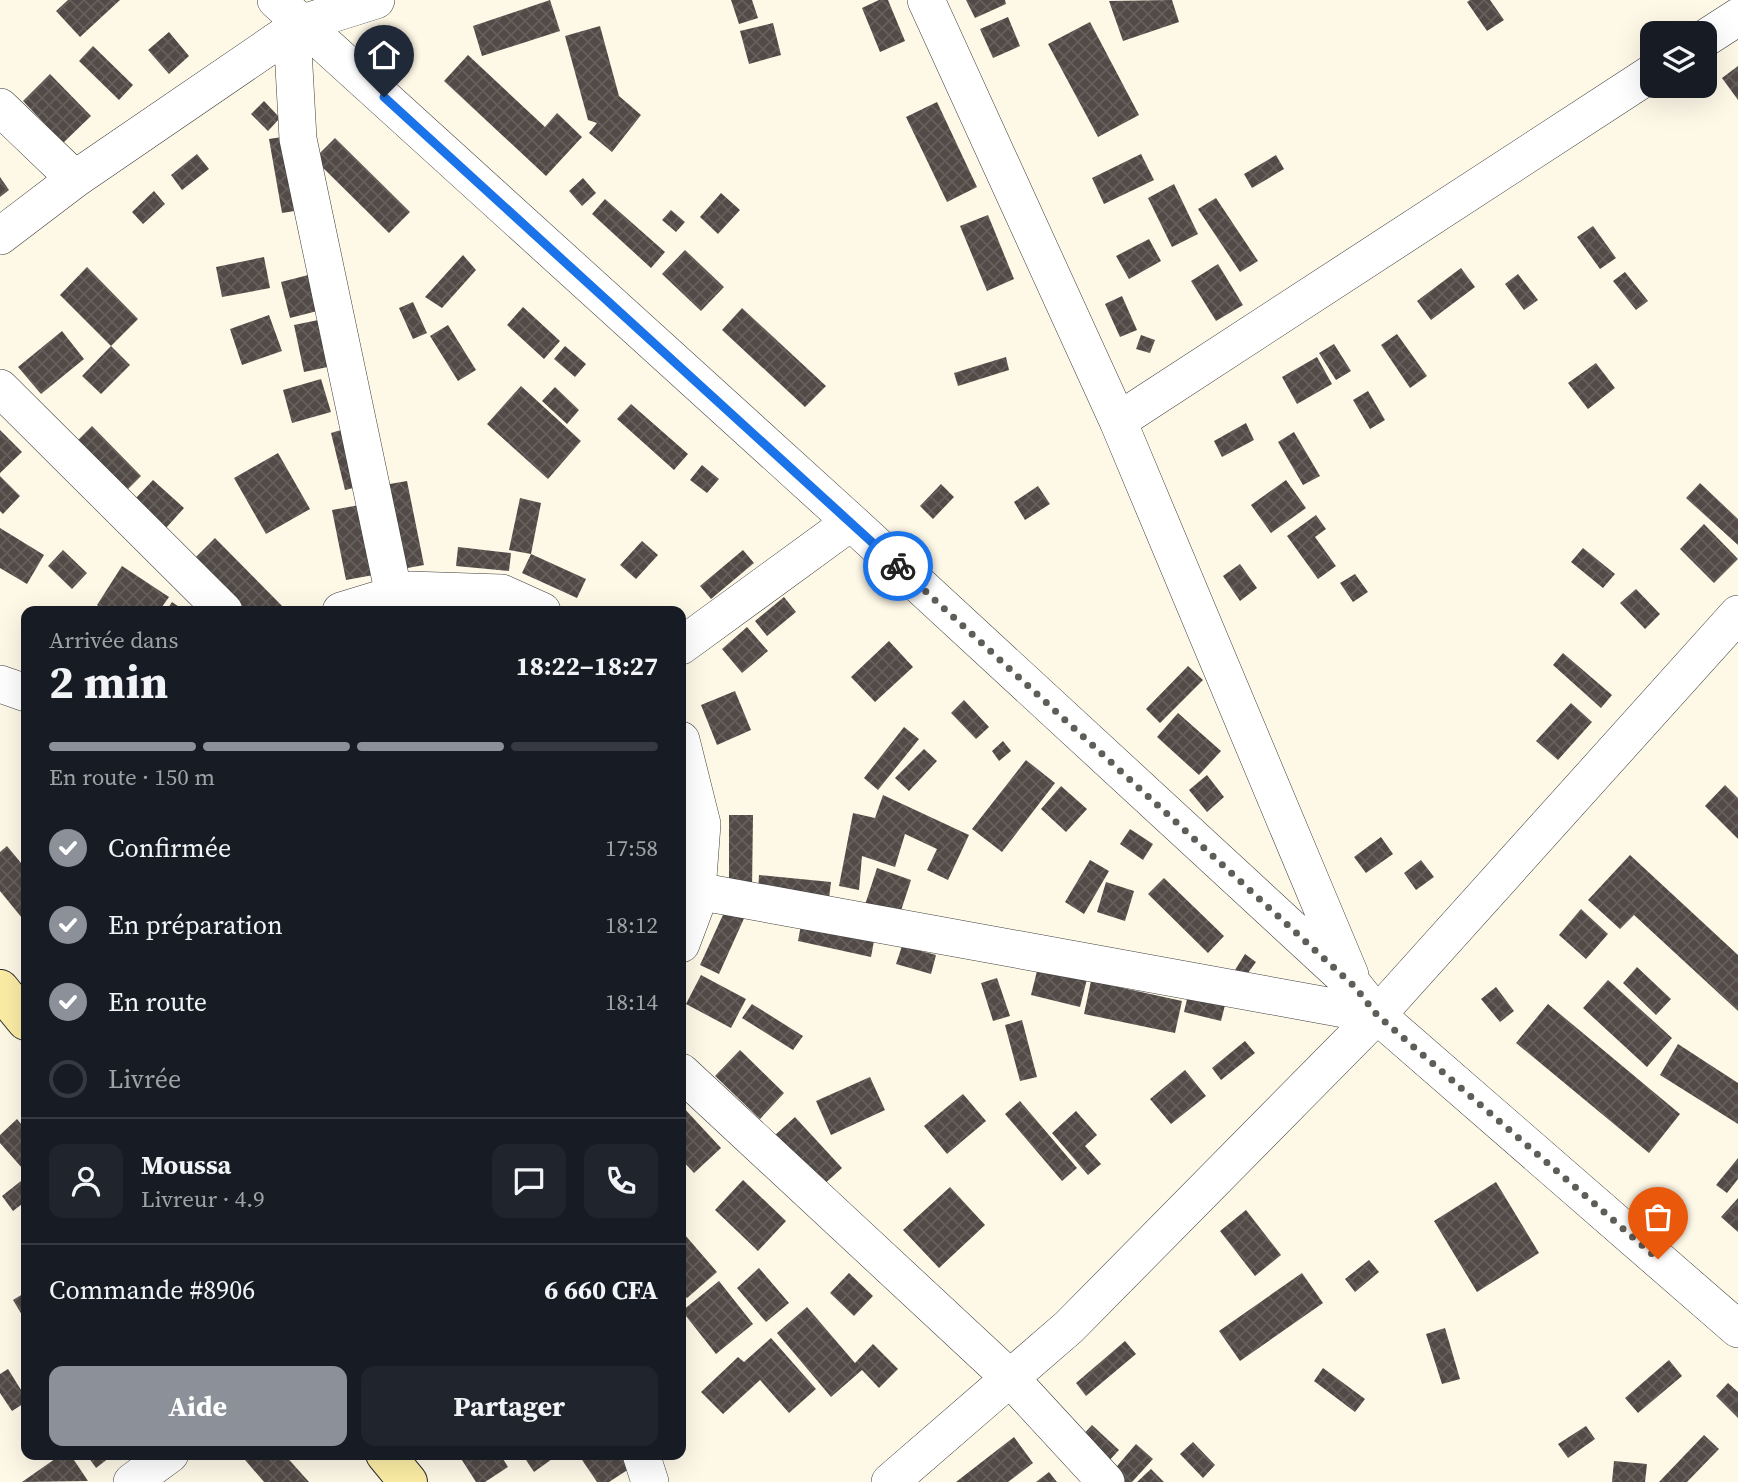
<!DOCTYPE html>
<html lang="fr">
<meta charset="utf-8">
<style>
body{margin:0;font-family:"Source Serif 4",serif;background:#20242c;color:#f1f3f6;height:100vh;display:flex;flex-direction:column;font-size:26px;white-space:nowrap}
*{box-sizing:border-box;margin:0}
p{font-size:23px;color:#9ea1a6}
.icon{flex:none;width:38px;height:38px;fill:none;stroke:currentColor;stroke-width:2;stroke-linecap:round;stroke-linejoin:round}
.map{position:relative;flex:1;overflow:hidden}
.panel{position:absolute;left:21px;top:606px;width:665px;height:854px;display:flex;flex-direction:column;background:#171b24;border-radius:14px;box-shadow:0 7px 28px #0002}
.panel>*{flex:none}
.fabs{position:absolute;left:1640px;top:21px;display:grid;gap:14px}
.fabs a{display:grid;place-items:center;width:77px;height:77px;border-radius:14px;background:#171b24;box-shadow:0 7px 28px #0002;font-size:35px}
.pin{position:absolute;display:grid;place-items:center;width:60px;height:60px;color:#fff;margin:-72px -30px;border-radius:50% 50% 50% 0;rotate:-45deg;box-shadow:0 0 7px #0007}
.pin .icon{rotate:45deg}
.courier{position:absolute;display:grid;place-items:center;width:70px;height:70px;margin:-35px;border:5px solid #1a73e8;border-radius:50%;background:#fff;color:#222;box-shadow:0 2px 9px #0007}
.summary em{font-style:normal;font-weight:700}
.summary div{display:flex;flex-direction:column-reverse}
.summary{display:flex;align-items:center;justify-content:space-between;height:119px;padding:0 28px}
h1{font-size:46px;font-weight:700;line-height:52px}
.bar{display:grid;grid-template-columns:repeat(4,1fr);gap:10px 7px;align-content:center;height:84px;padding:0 28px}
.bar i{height:9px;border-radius:5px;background:#363941}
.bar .current{background:#8c9099}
.bar p{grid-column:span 4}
.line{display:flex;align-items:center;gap:18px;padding:0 28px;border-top:2px solid #363941}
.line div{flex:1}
.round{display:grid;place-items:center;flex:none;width:74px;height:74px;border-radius:14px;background:#20242c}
ol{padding:0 28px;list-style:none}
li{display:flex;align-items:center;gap:21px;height:77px}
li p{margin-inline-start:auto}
li .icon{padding:7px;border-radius:50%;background:#8c9099;color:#fff;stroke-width:4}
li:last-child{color:#9ea1a6}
li i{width:38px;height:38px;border:4px solid #363941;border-radius:50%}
.primary-button{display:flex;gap:14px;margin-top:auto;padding:14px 28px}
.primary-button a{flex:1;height:80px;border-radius:14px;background:#8c9099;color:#fff;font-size:28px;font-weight:700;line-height:80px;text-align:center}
.primary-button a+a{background:#20242c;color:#f1f3f6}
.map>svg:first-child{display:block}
</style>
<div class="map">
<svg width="1738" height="1482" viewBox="0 0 1738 1482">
<defs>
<pattern id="building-cross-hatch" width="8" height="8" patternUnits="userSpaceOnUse" patternTransform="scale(1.75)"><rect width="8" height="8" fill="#524a47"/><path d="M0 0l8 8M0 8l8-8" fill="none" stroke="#66605d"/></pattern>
</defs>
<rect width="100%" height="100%" fill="#fef8e7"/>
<!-- building -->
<path fill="url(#building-cross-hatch)" d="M68 0H120L80 37 56 11Z
M550 0 560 31 482 56 473 26Z
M731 0H752L758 18 739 24Z
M879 0H888L905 41 880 52 862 8Z
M966 0H1005L1006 4 975 18Z
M1172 0 1179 22 1123 41 1109 1Z
M1470 0H1490L1504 20 1487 31 1467 2Z
M1008 17 1020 46 993 58 980 29Z
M1090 22 1139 115 1098 137 1048 44Z
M773 23 781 55 749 64 740 31Z
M600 26 619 96 641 115 612 152 589 133 597 123 588 120 565 36Z
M169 32 189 56 169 74 148 50Z
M93 46 133 85 119 100 79 61Z
M468 55 545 127 557 113 582 137 546 176 444 81Z
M1738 66V100L1722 78Z
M50 74 91 116 63 143 23 101Z
M264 101 280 118 268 131 251 114Z
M937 102 977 187 947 202 906 117Z
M288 136 301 210 282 213 269 139Z
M335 138 410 212 389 233 314 159Z
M197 154 209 169 182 190 171 175Z
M1141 154 1154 180 1104 204 1092 178Z
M1276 155 1284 169 1252 188 1244 174Z
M0 177 9 190 0 197Z
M583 178 596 193 582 206 569 191Z
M1174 184 1198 234 1172 247 1148 198Z
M154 191 165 204 143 224 132 212Z
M721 193 740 210 718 234 700 217Z
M1216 198 1258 261 1240 272 1198 209Z
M605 199 665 252 651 268 592 214Z
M671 210 685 222 676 232 662 220Z
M988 215 1014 279 987 291 960 226Z
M1593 226 1616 258 1600 269 1577 237Z
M1149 239 1161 261 1129 279 1116 256Z
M685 250 724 287 701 311 662 274Z
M463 255 476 270 442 308 425 297Z
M264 257 270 288 222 297 216 267Z
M1218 264 1243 305 1216 321 1191 281Z
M87 267 138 319 111 346 60 295Z
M1461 268 1475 287 1431 320 1417 301Z
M1625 272 1648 301 1636 310 1613 281Z
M316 273 325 309 290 318 281 282Z
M1518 274 1538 300 1524 310 1505 284Z
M1122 296 1137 330 1120 337 1105 304Z
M413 302 427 333 413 339 399 308Z
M523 307 560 341 544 359 507 325Z
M742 308 826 386 805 407 722 330Z
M269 315 282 351 242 365 230 329Z
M328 318 337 365 304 372 294 325Z
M448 325 476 370 458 381 430 336Z
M62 331 84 359 41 394 18 367Z
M1397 334 1427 376 1410 388 1381 345Z
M1141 335 1155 340 1150 353 1136 349Z
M1334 344 1351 371 1336 380 1319 353Z
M111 346 130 365 101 394 82 376Z
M565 346 586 364 575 377 554 359Z
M1006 357 1009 370 958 386 954 373Z
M1317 357 1332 384 1297 404 1282 377Z
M1596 363 1615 388 1588 409 1568 383Z
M321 379 331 412 292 423 283 390Z
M521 386 581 441 548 479 487 424Z
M555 387 579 410 567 424 542 401Z
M1368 391 1385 420 1370 429 1353 400Z
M631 404 688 454 674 470 617 419Z
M1246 423 1254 440 1222 457 1214 441Z
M92 426 141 476 127 490 78 440Z
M351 427 366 485 345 490 331 433Z
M0 430 22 452 0 473Z
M1294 432 1320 476 1303 485 1278 442Z
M278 453 310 509 266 534 234 478Z
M702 465 719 479 707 493 690 480Z
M0 476 20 496 3 514 0 511Z
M153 480 184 508 166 528 135 499Z
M1286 480 1306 508 1271 533 1251 505Z
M407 481 424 565 402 569 384 485Z
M1700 483 1738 519V545L1686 498Z
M941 484 954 497 933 519 920 506Z
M1038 486 1050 504 1025 520 1014 502Z
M520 498 541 503 531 554 509 550Z
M365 504 379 574 346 580 332 510Z
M1316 515 1326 529 1315 537 1336 566 1318 579 1287 536Z
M1704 524 1738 559 1714 583 1680 549Z
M0 528 44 555 27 584 0 568Z
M215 538 287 611H247L195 558Z
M642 541 658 555 636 579 620 565Z
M458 547 511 553 509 571 456 566Z
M1583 548 1615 574 1603 588 1571 562Z
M63 550 87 573 72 589 48 566Z
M743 550 754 563 711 599 700 586Z
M531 554 586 579 577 598 522 573Z
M1240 564 1257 588 1240 601 1223 576Z
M122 566 169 597 159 611H106L97 605Z
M1355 574 1368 592 1353 602 1340 583Z
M1636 589 1660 614 1645 629 1620 603Z
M784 597 796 612 767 636 755 621Z
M172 602 185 611H166Z
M747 627 768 651 742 673 722 649Z
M889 641 913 667 875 702 851 677Z
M1563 653 1612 695 1601 708 1553 665Z
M1188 666 1203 680 1160 723 1146 709Z
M735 691 751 730 717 745 701 705Z
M964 700 989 727 976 739 951 713Z
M1571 703 1592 722 1558 760 1536 741Z
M1178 713 1221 751 1199 775 1157 737Z
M904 727 919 739 878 790 864 778Z
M1003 741 1011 751 999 761 992 751Z
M924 749 937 761 909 791 895 778Z
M1026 760 1055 783 1002 852 972 829Z
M1207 775 1224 797 1207 812 1189 790Z
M1725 785 1738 798V839L1705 806Z
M1061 786 1087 809 1066 832 1041 809Z
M883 795 969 835 948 880 927 870 937 849 905 834 895 867 862 856 859 890 839 886 853 813 875 818Z
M729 815H753L752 890H729Z
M1130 829 1153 844 1143 860 1120 844Z
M1381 837 1393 854 1366 873 1354 857Z
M7 846 26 869V923L0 891V852Z
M1630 855 1738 955V1011L1634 915 1620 929 1588 900Z
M1090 860 1109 871 1084 914 1065 902Z
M1421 860 1434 877 1416 890 1404 873Z
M877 868 911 880 897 923 863 911Z
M759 875 831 882 829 899 758 893Z
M1164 878 1224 936 1208 953 1148 894Z
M1106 882 1134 891 1125 921 1097 912Z
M727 906 746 914 719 974 700 965Z
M1581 909 1608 934 1586 959 1559 935Z
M801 925 874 941 871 957 798 941Z
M902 946 936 955 931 974 896 964Z
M1245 954 1256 962 1245 977 1235 970Z
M1038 967 1087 979 1080 1007 1031 995Z
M1637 967 1671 999 1656 1015 1623 983Z
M701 975 746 999 731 1028 686 1004Z
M997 978 1010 1016 993 1021 981 983Z
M1608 980 1672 1038 1647 1067 1583 1008Z
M1091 981 1182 1001 1175 1033 1084 1014Z
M1496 987 1514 1011 1500 1022 1481 999Z
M1188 995 1225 1005 1221 1021 1184 1012Z
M752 1004 803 1036 793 1050 742 1018Z
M1548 1004 1680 1114 1649 1153 1516 1043Z
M1022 1020 1037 1077 1020 1081 1005 1025Z
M1245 1041 1255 1053 1221 1080 1212 1068Z
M1678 1044 1738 1083V1124L1660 1075Z
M740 1050 784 1093 760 1119 715 1076Z
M1185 1070 1206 1096 1171 1124 1150 1099Z
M870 1077 885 1110 831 1135 816 1101Z
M963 1094 986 1121 947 1154 924 1126Z
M1020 1101 1077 1168 1062 1181 1005 1114Z
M681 1105 721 1148 694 1173 681 1159Z
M1076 1111 1097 1135 1085 1146 1101 1164 1088 1175 1052 1133Z
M795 1117 842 1168 821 1187 774 1136Z
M17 1119 26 1130V1165L22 1168 0 1143V1135Z
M1738 1158V1179L1727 1193 1716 1185Z
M26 1177V1201L13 1211 2 1196Z
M743 1180 786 1221 758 1251 715 1210Z
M1496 1182 1539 1253 1477 1292 1434 1221Z
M950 1187 985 1225 939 1268 903 1230Z
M1738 1198V1232L1721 1217Z
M1246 1210 1281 1255 1255 1276 1220 1231Z
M685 1235 717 1272 687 1298 681 1291V1239Z
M1369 1260 1379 1272 1355 1292 1345 1279Z
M759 1268 789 1303 766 1322 737 1288Z
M849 1273 873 1296 854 1316 830 1293Z
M1302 1273 1323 1303 1240 1361 1219 1331Z
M719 1281 753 1324 716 1354 682 1311Z
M26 1292V1312L22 1315 13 1300Z
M807 1307 855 1363 873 1344 898 1369 879 1388 862 1370 831 1397 777 1333Z
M1445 1328 1460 1379 1442 1384 1426 1334Z
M771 1338 816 1389 789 1413 760 1380 723 1414 701 1392 738 1357 744 1362Z
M1125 1341 1136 1354 1086 1396 1076 1383Z
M1669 1360 1682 1376 1638 1413 1625 1398Z
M1323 1368 1365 1399 1355 1412 1314 1381Z
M8 1369 26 1398V1402L12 1411 0 1393V1374Z
M1728 1383 1738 1392V1418L1716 1396Z
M1092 1425 1119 1450 1106 1464 1079 1439Z
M1586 1426 1595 1439 1568 1458 1558 1444Z
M1704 1435 1719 1449 1687 1482H1659Z
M1014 1437 1033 1463 1008 1482H956Z
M1193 1442 1215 1465 1203 1478 1180 1454Z
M1136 1444 1153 1459 1132 1482H1123L1112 1472Z
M62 1454H70L88 1481 22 1482Z
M86 1454H114L96 1468Z
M240 1454H284L309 1482H264Z
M458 1454H500L508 1467 485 1482H476Z
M522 1454H559L534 1472Z
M585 1454H620L629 1469 609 1482H597L580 1457Z
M1614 1461 1647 1464 1645 1482H1612Z
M1151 1469 1164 1482H1137Z
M1049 1472 1057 1482H1036Z"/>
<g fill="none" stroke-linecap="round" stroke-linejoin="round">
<defs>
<path id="street" d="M276 0 851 522 1355 987 1377 1015 1738 1329
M926 0 1118 421 1350 975
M292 31 298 139 394 595
M1704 39 1738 17
M0 107 75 179
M0 236 75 179 303 23 376 0
M0 388 224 611
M1118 421 1652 73
M341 611 410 590 502 593 542 611
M681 646 851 522
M0 684 26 693
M681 740 702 824 696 904 681 944
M697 891 1377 1015
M681 1072 1010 1378 1106 1482
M641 1454 650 1482
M132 1482 170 1454
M890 1482 1069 1327 1377 1015 1738 614"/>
<path id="secondary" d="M0 989 26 1021
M385 1454 408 1482"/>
</defs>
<!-- street casing -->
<use href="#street" stroke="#3d3d3d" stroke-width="38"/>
<!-- secondary casing -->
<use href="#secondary" stroke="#2c2c2c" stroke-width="40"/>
<!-- street -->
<use href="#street" stroke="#fff" stroke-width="37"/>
<!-- secondary -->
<use href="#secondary" stroke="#fceda5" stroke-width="38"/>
</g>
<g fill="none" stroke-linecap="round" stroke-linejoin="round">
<!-- done -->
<path stroke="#5f5d57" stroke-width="7" stroke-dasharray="0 12.6" d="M898 566 1355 987 1377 1015 1658 1259"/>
<!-- route -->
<path stroke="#1a73e8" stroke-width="9" d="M384 97 898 566"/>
</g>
</svg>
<div class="fabs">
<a><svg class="icon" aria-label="layers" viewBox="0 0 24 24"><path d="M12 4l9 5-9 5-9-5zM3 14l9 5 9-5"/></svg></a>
</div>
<div class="pin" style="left:1658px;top:1259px;background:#ea580c"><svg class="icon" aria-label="bag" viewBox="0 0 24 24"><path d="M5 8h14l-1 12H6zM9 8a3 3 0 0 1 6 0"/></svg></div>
<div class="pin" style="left:384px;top:97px;background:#1f2937"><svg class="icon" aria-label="home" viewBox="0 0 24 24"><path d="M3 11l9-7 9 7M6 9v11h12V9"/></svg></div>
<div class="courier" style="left:898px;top:566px"><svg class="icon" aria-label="bike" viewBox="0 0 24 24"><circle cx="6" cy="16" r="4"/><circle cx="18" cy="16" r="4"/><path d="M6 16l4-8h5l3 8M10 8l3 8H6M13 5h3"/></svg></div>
<section class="panel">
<div class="summary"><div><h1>2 min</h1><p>Arrivée dans</p></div><em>18:22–18:27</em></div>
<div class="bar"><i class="current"></i><i class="current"></i><i class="current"></i><i></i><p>En route · 150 m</p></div>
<ol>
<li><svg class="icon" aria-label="check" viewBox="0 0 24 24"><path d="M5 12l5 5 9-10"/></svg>Confirmée<p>17:58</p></li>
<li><svg class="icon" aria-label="check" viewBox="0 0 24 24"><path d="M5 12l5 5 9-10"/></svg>En préparation<p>18:12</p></li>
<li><svg class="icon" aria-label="check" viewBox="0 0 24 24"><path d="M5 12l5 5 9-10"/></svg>En route<p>18:14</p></li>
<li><i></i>Livrée</li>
</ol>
<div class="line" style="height:126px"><a class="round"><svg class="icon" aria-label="person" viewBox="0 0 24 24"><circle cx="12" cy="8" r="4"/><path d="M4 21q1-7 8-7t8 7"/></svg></a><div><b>Moussa</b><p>Livreur · 4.9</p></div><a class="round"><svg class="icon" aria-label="chat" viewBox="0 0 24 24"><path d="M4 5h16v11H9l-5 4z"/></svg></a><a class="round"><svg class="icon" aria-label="phone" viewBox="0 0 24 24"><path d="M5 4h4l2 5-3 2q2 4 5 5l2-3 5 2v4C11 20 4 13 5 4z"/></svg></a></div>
<div class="line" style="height:91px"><div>Commande #8906</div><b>6 660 CFA</b></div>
<div class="primary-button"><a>Aide</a><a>Partager</a></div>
</section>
</div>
